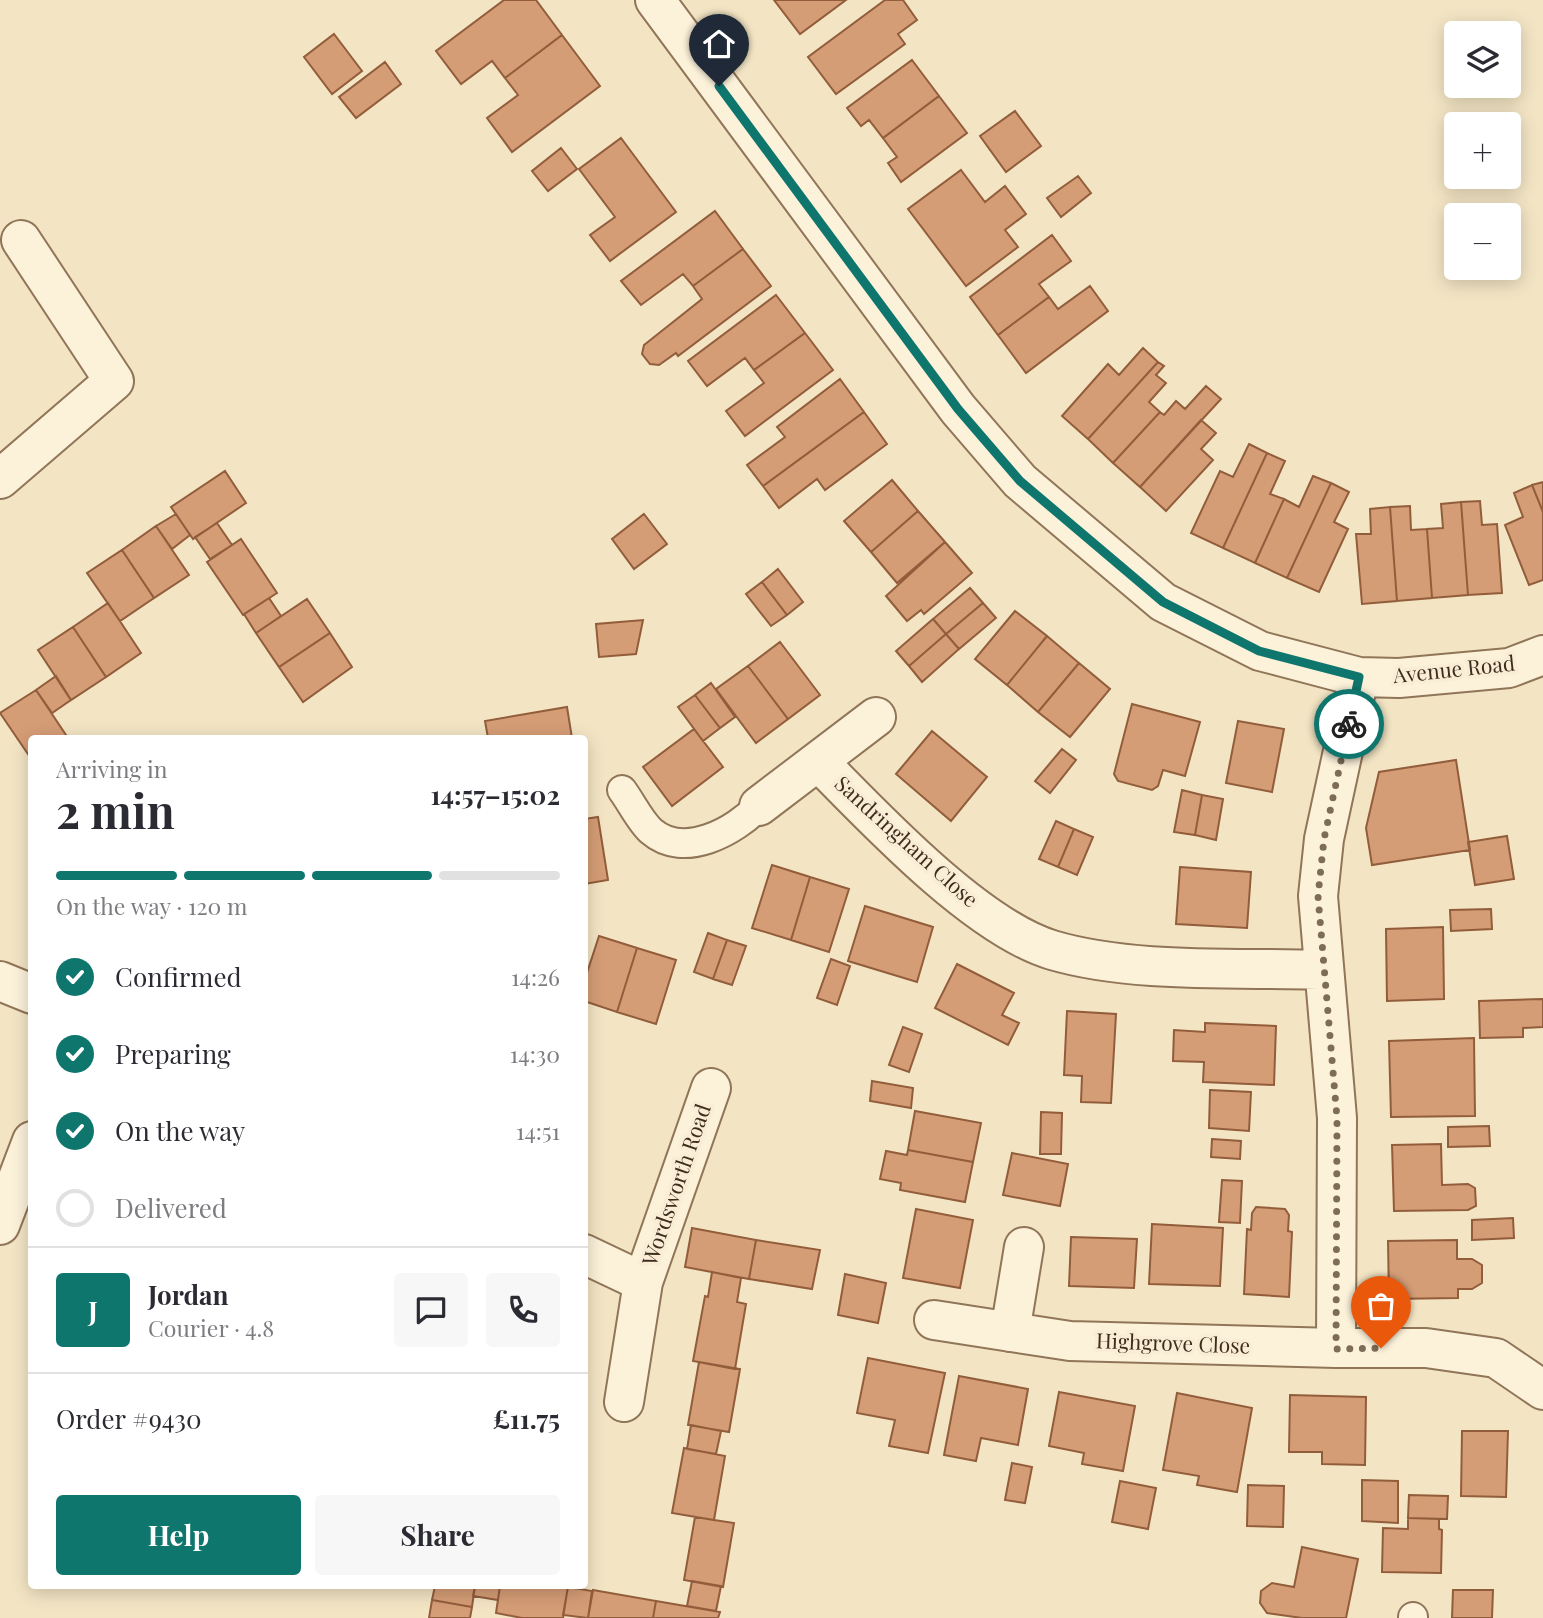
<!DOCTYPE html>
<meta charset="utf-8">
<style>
body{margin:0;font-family:"Playfair Display",serif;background:#f7f7f7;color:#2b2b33;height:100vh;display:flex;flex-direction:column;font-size:26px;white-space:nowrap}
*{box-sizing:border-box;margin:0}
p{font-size:23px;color:#7c7c81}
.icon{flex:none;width:38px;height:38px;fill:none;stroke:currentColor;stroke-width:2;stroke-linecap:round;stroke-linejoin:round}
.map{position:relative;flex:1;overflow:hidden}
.details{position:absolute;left:28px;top:735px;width:560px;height:854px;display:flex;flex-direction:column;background:#fff;border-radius:7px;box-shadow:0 4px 18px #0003}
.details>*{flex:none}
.controls{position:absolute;left:1444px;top:21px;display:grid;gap:14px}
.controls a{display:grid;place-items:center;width:77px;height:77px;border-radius:7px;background:#fff;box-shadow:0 4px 18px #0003;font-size:35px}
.pin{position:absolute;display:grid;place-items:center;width:60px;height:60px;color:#fff;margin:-72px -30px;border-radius:50% 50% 50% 0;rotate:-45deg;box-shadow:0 0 7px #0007}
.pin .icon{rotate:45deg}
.courier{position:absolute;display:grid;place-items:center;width:70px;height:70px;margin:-35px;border:5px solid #0f766e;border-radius:50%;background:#fff;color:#222;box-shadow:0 2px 9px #0007}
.head em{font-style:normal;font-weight:700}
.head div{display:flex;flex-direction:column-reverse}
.head{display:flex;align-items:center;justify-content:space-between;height:119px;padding:0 28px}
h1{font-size:46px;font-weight:700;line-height:52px}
.bar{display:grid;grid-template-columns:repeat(4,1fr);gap:10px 7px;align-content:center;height:84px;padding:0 28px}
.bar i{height:9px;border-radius:5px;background:#e1e1e2}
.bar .current{background:#0f766e}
.bar p{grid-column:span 4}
.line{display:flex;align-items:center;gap:18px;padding:0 28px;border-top:2px solid #e1e1e2}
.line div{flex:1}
.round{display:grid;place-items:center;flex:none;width:74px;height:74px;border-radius:7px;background:#f7f7f7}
ol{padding:0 28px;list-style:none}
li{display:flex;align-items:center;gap:21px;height:77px}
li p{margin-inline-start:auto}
li .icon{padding:7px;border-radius:50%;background:#0f766e;color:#fff;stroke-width:4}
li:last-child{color:#7c7c81}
li i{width:38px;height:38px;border:4px solid #e1e1e2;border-radius:50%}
.action{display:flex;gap:14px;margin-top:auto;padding:14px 28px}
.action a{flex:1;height:80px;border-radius:7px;background:#0f766e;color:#fff;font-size:28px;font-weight:700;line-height:80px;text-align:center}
.action a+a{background:#f7f7f7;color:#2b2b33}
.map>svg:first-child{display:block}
</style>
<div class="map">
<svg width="1543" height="1618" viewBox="0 0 1543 1618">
<rect width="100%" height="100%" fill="#f3e5c4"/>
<!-- building -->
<path fill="#d59d76" stroke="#925d3b" stroke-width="2" d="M504 0H536L562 35 505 78 492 61 461 84 436 51Z
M774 0H846L800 34Z
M885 0H903L917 20 898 34 905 44 836 94 808 57Z
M334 34 362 71 332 94 304 57Z
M562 35 600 86 512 152 487 118 518 95 505 78Z
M912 60 939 96 883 138 869 120 861 126 847 108Z
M385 62 401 84 356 118 339 97Z
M939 96 967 133 901 182 888 163 897 157 883 138Z
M1015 111 1041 146 1006 172 980 136Z
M621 138 676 212 610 261 590 235 615 217 579 169Z
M561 148 577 169 548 191 532 171Z
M961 170 985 202 1005 186 1026 214 1005 230 1018 247 966 286 908 209Z
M1078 176 1091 193 1061 217 1047 198Z
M715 211 743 249 693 286 683 274 641 305 621 281Z
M1052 235 1071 261 1039 284 1049 297 998 335 970 297Z
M743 249 771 286 678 356 676 353 659 365 650 364 642 354 644 345 702 299 693 286Z
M1090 286 1108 311 1026 373 998 335 1049 297 1058 309Z
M776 295 805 333 754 370 745 358 707 386 688 361Z
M805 333 833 370 745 436 726 411 764 383 754 370Z
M1143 348 1158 362 1088 439 1062 416 1108 364 1119 375Z
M1158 362 1164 366 1156 375 1166 383 1149 402 1160 412 1113 463 1088 439Z
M840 379 864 412 763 486 747 465 785 437 777 427Z
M1206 386 1221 399 1140 487 1113 463 1160 412 1164 415 1176 401 1185 409Z
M864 412 887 444 825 490 817 479 779 508 763 486Z
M1201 420 1216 433 1201 449 1213 460 1166 511 1140 487Z
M1249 444 1267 453 1223 548 1191 533 1220 471 1233 477Z
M1267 453 1285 461 1270 494 1284 499 1255 563 1223 548Z
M225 471 246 503 193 539 171 507Z
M1313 476 1331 483 1287 578 1255 563 1284 499 1299 507Z
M892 480 918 511 871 552 844 521Z
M1543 482V512L1532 485Z
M1331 483 1349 492 1334 522 1348 529 1319 592 1287 578Z
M1532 485 1543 512V580L1529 585 1505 525 1523 517 1514 493Z
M1480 501 1482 525 1497 524 1502 593 1468 595 1461 502Z
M1461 502 1468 595 1432 598 1427 529 1443 528 1441 504Z
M1410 506 1411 530 1427 529 1432 598 1397 601 1390 507Z
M1390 507 1397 601 1362 604 1356 534H1371L1370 509Z
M918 511 945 542 897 583 871 552Z
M176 514 190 535 172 549 156 526Z
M644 514 667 544 634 569 612 539Z
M217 523 232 545 210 559 195 537Z
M156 526 189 575 154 598 122 550Z
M241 539 277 593 243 615 207 562Z
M945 542 972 573 924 614 921 610 907 621 886 596Z
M122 550 154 598 120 621 87 573Z
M778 569 803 602 787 615 762 582Z
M762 582 787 615 771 626 746 594Z
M970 588 983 603 946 634 933 619Z
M269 598 281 616 256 633 244 614Z
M307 599 330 633 279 667 256 633Z
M108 603 141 653 106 677 73 627Z
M983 603 996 618 959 649 946 634Z
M1015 611 1047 636 1007 685 975 659Z
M933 619 946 634 909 666 896 651Z
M643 620 636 654 599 657 596 624Z
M73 627 106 677 71 700 38 650Z
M330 633 352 667 303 702 279 667Z
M946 634 959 649 922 682 909 666Z
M1047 636 1079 663 1038 712 1007 685Z
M780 642 820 695 788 719 748 666Z
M1079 663 1110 689 1070 737 1038 712Z
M748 666 788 719 756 743 716 689Z
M56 676 71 700 52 713 36 690Z
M711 683 735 717 720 728 695 695Z
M36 690 68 738H32V760L0 713Z
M695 695 720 728 703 741 678 707Z
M1132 704 1200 722 1185 776 1163 770 1158 786 1152 790 1118 781 1114 774Z
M567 707 572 738H488L485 721Z
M1238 721 1284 729 1272 792 1226 783Z
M694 729 723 767 672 806 643 767Z
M932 731 987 777 951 821 896 774Z
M1062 749 1076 760 1050 793 1035 781Z
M1456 760 1470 850 1372 865 1366 828 1379 772Z
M1182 790 1202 795 1195 835 1174 832Z
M1202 795 1223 799 1216 840 1195 835Z
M598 817 608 880 584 884V819Z
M1056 821 1074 829 1058 867 1039 859Z
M1074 829 1093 837 1077 875 1058 867Z
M1507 836 1514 879 1475 885 1468 842Z
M772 865 810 877 791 940 752 928Z
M1180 867 1251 872 1247 928 1176 924Z
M810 877 849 889 829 952 791 940Z
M865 906 933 927 917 982 848 961Z
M1491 909 1492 929 1451 931 1450 910Z
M1443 927 1444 999 1387 1001 1386 929Z
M708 933 727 940 713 979 694 972Z
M599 936 637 948 617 1012 584 1001V982Z
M727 940 746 946 732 985 713 979Z
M637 948 676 960 656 1024 617 1012Z
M831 959 850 966 837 1005 817 998Z
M957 964 1014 993 1002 1015 1019 1023 1008 1045 935 1008Z
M1543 999V1027L1523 1028V1037L1480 1038 1479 1001Z
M1067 1011 1116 1014 1111 1103 1081 1102 1082 1076 1064 1075Z
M1205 1023 1276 1026 1274 1085 1203 1082 1204 1062 1173 1061 1174 1030 1205 1032Z
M903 1027 922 1034 909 1072 889 1065Z
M1474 1038 1475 1116 1391 1117 1389 1041Z
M872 1081 913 1088 911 1108 870 1101Z
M1210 1090 1251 1092 1249 1131 1209 1128Z
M915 1111 981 1123 973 1162 908 1150Z
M1041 1112 1062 1113 1061 1154H1040Z
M1489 1126 1490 1146 1448 1147V1127Z
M1212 1139 1241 1141 1240 1159 1211 1157Z
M1441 1144 1442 1185 1468 1184 1475 1188 1476 1206 1468 1210 1394 1211 1392 1145Z
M908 1150 973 1162 965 1202 900 1190 901 1183 880 1179 886 1151 907 1155Z
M1012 1153 1068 1164 1060 1206 1003 1195Z
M1222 1180 1242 1181 1240 1223 1219 1222Z
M1256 1207 1285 1209 1289 1215 1288 1231 1292 1232 1289 1297 1244 1294 1247 1229 1251 1230 1252 1213Z
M916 1209 973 1220 960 1288 903 1278Z
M1513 1218 1514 1238 1472 1240V1220Z
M1152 1224 1223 1228 1220 1286 1149 1284Z
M692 1228 756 1240 749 1279 685 1267Z
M1071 1237 1137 1239 1134 1288 1069 1286Z
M756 1240 820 1250 812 1289 749 1279Z
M1457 1240V1259H1472L1482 1265V1283L1472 1289H1458V1298L1389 1299 1388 1241Z
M712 1272 741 1278 737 1302 746 1304 735 1369 693 1361 705 1296 708 1297Z
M845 1274 886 1283 878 1323 838 1315Z
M868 1358 945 1373 928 1453 889 1446 895 1420 857 1413Z
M699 1362 740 1369 729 1432 688 1425Z
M959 1376 1028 1389 1018 1445 981 1438 976 1461 944 1455Z
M1059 1392 1135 1406 1123 1471 1082 1464 1084 1453 1049 1446Z
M1177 1393 1252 1408 1237 1492 1197 1485 1199 1476 1163 1470Z
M1290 1395 1366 1397 1365 1465 1322 1464V1452H1289Z
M691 1425 721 1431 716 1454 687 1449Z
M1462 1431H1508L1506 1497 1461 1496Z
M684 1448 725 1456 714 1520 672 1513Z
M1012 1463 1032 1467 1025 1503 1005 1500Z
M1362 1480 1398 1481V1523L1362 1521Z
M1120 1481 1156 1488 1148 1529 1112 1522Z
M1248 1485 1284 1486 1283 1527 1247 1526Z
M1409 1495 1448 1496 1447 1519 1408 1518Z
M695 1517 734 1523 723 1587 684 1580Z
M1408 1518 1439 1519V1529L1442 1530 1441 1573 1382 1572 1383 1528 1408 1529Z
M1302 1547 1358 1559 1346 1618H1302L1267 1613 1260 1603 1261 1591 1272 1583 1294 1587Z
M692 1581 721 1586 716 1611 687 1606Z
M435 1586H475L472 1607 432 1600Z
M475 1586H500L498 1600 473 1596Z
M500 1586H568L563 1618H522L496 1613Z
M568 1587 592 1591 588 1618 563 1615Z
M593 1590 656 1601 653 1618H588Z
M1453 1590H1493L1492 1618H1452Z
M432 1600 472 1607 470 1618H429Z
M656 1601 720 1612 718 1618H653Z"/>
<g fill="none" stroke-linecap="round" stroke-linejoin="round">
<defs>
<path id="lane" d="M622 790C631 802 640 821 651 831 684 860 735 831 759 806
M1413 1618V1617"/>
<path id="street" d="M655 0 958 409 1020 481 1163 602 1260 651 1359 677 1399 678 1509 668 1543 655
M0 479 114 381 21 240
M1359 677 1324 839 1318 896 1337 1118 1336 1348H1426L1496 1358 1543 1390
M818 761C874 818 976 927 1052 950 1133 974 1239 967 1323 970
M759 806 876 717
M0 981 32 994
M0 1225 32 1141
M584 1254 643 1282 624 1402
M643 1282 711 1088
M934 1320 1070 1341 1336 1348
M1010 1332 1024 1247"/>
</defs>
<!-- lane casing -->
<use href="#lane" stroke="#907558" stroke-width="32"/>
<!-- street casing -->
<use href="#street" stroke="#907558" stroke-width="42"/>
<!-- lane -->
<use href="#lane" stroke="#fcf1d9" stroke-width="28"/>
<!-- street -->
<use href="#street" stroke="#fcf1d9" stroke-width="38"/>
</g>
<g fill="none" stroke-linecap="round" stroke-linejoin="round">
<!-- done -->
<path stroke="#7d6d58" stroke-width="7" stroke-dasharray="0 12.6" d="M1349 724 1324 839 1318 896 1337 1118 1336 1349 1381 1348"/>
<!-- route -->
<path stroke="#0f766e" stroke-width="9" d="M719 86 958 409 1020 481 1163 602 1259 651 1359 677 1349 724"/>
</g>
<g text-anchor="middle" stroke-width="7" stroke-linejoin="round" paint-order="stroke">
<!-- street labels -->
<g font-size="21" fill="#3e2d1e" stroke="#f9eed5">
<text transform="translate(1454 670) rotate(-6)" y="7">Avenue Road</text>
<text transform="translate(906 842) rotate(42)" y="7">Sandringham Close</text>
<text transform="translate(677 1185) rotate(-71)" y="7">Wordsworth Road</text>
<text transform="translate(1173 1344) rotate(2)" y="7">Highgrove Close</text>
</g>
</g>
</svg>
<div class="controls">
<a><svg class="icon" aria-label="layers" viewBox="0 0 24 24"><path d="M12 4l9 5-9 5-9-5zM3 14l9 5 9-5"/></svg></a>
<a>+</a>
<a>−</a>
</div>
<div class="pin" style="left:1381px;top:1348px;background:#ea580c"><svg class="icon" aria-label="bag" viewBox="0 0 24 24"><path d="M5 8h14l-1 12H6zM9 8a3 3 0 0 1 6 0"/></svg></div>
<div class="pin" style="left:719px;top:86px;background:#1f2937"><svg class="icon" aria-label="home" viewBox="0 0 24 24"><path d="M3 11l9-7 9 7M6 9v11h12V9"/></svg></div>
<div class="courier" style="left:1349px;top:724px"><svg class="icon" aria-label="bike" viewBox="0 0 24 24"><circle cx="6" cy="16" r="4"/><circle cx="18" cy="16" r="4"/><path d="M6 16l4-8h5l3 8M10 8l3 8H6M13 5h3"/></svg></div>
<section class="details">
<div class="head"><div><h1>2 min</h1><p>Arriving in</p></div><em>14:57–15:02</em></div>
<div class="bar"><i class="current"></i><i class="current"></i><i class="current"></i><i></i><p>On the way · 120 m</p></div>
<ol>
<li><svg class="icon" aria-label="check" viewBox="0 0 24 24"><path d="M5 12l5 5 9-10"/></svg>Confirmed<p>14:26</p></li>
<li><svg class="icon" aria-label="check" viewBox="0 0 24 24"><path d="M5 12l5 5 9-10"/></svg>Preparing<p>14:30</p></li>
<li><svg class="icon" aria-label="check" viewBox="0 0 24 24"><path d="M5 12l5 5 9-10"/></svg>On the way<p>14:51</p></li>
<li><i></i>Delivered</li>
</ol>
<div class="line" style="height:126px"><b class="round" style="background:#0f766e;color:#fff">J</b><div><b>Jordan</b><p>Courier · 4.8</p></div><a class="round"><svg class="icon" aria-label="chat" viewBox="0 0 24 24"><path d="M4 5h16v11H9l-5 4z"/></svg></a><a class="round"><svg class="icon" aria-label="phone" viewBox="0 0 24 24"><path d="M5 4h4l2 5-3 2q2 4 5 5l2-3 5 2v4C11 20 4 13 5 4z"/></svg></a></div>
<div class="line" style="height:91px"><div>Order #9430</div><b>£11.75</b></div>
<div class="action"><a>Help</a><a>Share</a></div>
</section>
</div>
